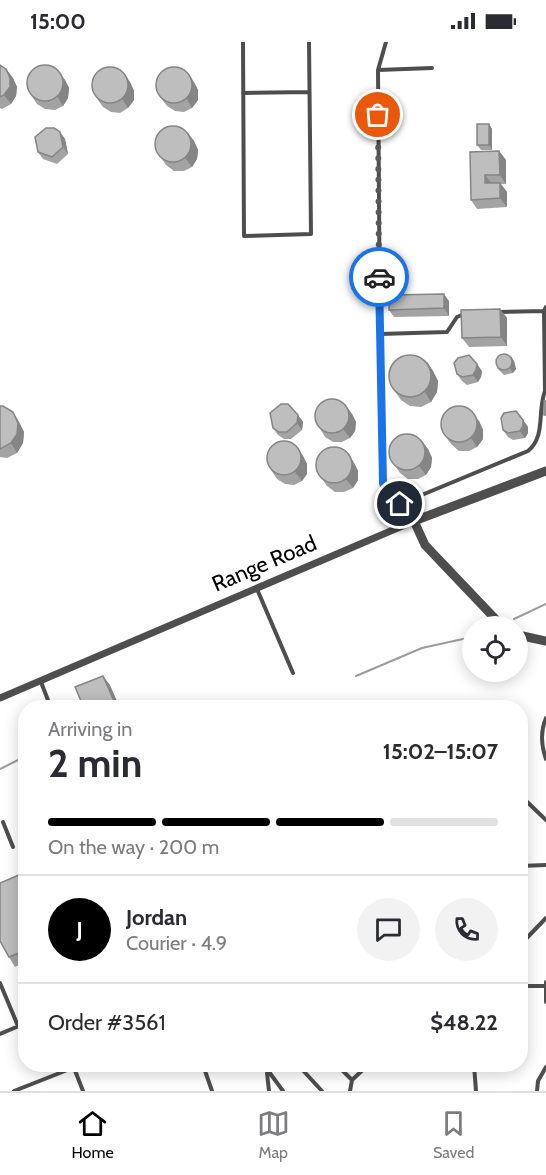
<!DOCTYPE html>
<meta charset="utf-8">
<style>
body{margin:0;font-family:Cabin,sans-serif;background:#f2f2f3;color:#2b2b33;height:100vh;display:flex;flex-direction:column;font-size:22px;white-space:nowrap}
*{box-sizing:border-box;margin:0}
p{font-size:20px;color:#7c7c81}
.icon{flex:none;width:33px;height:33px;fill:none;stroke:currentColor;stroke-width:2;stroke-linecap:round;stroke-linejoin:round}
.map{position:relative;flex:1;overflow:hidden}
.panel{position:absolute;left:18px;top:658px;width:510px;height:372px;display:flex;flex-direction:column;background:#fff;border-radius:24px;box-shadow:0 3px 15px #0003}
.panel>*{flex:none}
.tools{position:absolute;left:462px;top:574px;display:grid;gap:12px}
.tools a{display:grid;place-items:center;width:66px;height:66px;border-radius:50%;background:#fff;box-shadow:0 3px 15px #0003;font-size:30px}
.pin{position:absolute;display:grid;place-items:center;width:51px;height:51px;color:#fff;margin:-26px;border:3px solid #fff;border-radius:50%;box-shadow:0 2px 6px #0007}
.courier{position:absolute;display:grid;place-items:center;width:60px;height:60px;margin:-30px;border:4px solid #1a73e8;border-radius:50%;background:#fff;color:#222;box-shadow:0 2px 8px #0007}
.overview em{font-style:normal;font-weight:700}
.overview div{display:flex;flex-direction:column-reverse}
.overview{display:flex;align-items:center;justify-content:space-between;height:102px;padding:0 30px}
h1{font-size:39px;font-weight:700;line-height:45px}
.bar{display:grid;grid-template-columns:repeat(4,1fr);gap:9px 6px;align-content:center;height:72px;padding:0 30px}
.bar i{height:8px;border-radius:4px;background:#e1e1e2}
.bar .selected{background:#000}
.bar p{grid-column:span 4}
.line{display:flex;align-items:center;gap:15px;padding:0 30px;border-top:2px solid #e1e1e2}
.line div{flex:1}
.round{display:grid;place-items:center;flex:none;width:63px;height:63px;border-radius:32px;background:#f2f2f3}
.status{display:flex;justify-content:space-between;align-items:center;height:42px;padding:0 30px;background:#fff;direction:ltr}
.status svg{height:16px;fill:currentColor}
.tabs{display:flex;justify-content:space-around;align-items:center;height:84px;border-top:2px solid #e1e1e2;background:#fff;font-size:16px;color:#7c7c81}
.tabs a{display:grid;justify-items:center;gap:3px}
.tabs .selected{color:#000}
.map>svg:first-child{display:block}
</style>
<div class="status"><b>15:00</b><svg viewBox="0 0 49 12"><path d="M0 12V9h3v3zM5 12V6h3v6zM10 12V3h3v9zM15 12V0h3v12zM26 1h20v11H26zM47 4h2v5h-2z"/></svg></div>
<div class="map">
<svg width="546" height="1049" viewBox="0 0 546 1049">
<rect width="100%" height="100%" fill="#fff"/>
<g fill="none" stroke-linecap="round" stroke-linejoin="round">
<!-- stream -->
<path stroke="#9c9c9c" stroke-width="2" d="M514 577 546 562
M356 634 422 606 472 595
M0 727 26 714"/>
<!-- service -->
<path stroke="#4e4e4e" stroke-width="4" d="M243 0 244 194 311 192 309 0
M386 0 378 28 380 292 447 290 457 275 464 272
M378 28 432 26
M243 51 309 50
M499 270 544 269 546 265
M380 292 383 441 387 456 400 462 528 409C546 394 537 370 545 349L544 269
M257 547 293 631
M41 640 51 666
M546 676C540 690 541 703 546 717
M520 753 546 778
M3 780 13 805
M520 824 546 823
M520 903 546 876
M546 940V960
M0 941 18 984
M520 944H545
M0 992 26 981
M203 1023 212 1049
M264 1023 283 1049
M298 1023 322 1049
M337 1023 352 1038
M474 1023 476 1049
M74 1026 83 1049
M267 1031 269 1049
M14 1049 80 1023
M350 1049 352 1038 368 1023
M537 1049 538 1039 546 1025"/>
<!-- minor -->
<path stroke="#4e4e4e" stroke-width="7" d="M0 656 414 479"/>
<!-- tertiary -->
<path stroke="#4e4e4e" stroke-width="9" d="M503 585 425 503 414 479 546 429
M518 593 546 599"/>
</g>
<!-- wall -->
<path fill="#a3a3a3" d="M0 23 6 27 13 36 17 45 16 54 11 62 2 67 0 66Z
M58 29 65 38 69 46 68 56 63 64 55 68 45 67 37 62 31 53Z
M130 40 134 49V58L128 66 120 71 111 70 103 65 96 55Z
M194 40 198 48V58L192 66 184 70 175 69 167 64 160 55Z
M489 82 492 87V108H481L477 103Z
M60 90 65 97 68 112 57 122 43 117 38 110Z
M187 90 194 99 198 108 197 117 192 125 184 129H174L166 123 160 114Z
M499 109 506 118V142H501L507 150V165L477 167 471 158Z
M449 259V274L394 275 389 268Z
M500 267 507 276V304L469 305 462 296Z
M514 319 516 327 513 331 504 333 497 326Z
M427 320 433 329 438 339 437 350 431 360 421 365 410 364 401 358 394 348Z
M482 329 481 335 478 340 467 343 462 339 457 332Z
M0 364 19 380 24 390 23 401 17 411 7 416 0 415Z
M352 372 356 380 355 389 350 396 342 400H333L325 395 319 385Z
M298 373 303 380 302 388 291 397H284L278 393 273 386Z
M523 378 528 385V391L525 396 513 398 508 395 503 388Z
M479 379 483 388V397L477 405 469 409H459L452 403 445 394Z
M421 398 428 407 432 416 431 425 426 433 418 437H408L400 431 394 422Z
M297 405 303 414 307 422V432L302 439 294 443 285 442 277 437 271 428Z
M348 411 354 421 358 429V438L353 446 344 450H335L327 444 321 435Z
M26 830V920L15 925 9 915Z"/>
<!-- shaded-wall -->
<path fill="#858585" d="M6 27 13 36 17 45 16 54 11 62 4 53Z
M58 29 65 38 69 46 68 56 63 64 57 54Z
M124 31 130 40 134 49V58L128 66 122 57Z
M188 31 194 40 198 48V58L192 66 186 56Z
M489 82 492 87V108L489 103Z
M60 90 65 97 68 112 63 105Z
M187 90 194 99 198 108 197 117 192 125 185 116Z
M499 109 506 118V142L500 133Z
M485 133 492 142 485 141Z
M500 141 507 150V165L500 156Z
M444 252 449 259V274L444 266Z
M500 267 507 276V304L501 295Z
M511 314 514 319 516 327 513 331 510 326Z
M427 320 433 329 438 339 437 350 431 360 425 350Z
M477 322 482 329 481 335 478 340 473 333Z
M345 362 352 372 356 380 355 389 350 396 343 387Z
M13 370 19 380 24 390 23 401 17 411 11 401Z
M472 370 479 379 483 388V397L477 405 471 396Z
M298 373 303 380 302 388 297 381Z
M523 378 528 385V391L525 396 520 389Z
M421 398 428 407 432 416 431 425 426 433 419 424Z
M297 405 303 414 307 422V432L302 439 295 430Z
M348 411 354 421 358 429V438L353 446 346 437Z
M103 634 110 643 120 666H117Z"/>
<!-- building -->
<path fill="#bebebe" stroke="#858585" stroke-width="1.5" d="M0 23 6 27 10 36V45L4 53 0 55Z
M27 41a18 18 0 1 1 36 0a18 18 0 1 1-36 0Z
M156 43a18 18 0 1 1 36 0a18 18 0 1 1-36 0Z
M92 43a18 18 0 1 1 36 0a18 18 0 1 1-36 0Z
M477 82H489V103H477Z
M155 102a18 18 0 1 1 36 0a18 18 0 1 1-36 0Z
M46 86H54L60 90 63 105 52 115 38 110 35 95Z
M499 109 500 133H485V141H500V156L471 158 470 110Z
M444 252V266L389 268V253Z
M500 267 501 295 462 296 461 268Z
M496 320a8 8 0 1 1 16 0a8 8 0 1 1-16 0Z
M389 334a21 21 0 1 1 42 0a21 21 0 1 1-42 0Z
M469 313 477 322 476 328 473 333 462 335 457 332 454 321 458 316Z
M315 374a17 17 0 1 1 34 0a17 17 0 1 1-34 0Z
M544 359H546V373H544Z
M281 362H288L298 373 297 381 287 390H279L273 386 270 371Z
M0 364H3L13 370 18 381 17 392 11 401 0 407Z
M441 382a18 18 0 1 1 36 0a18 18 0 1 1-36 0Z
M516 369 523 378V384L520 389 508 391 503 388 501 376 504 371Z
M389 410a18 18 0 1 1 36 0a18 18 0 1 1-36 0Z
M267 416a17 17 0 1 1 34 0a17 17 0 1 1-34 0Z
M316 423a18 18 0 1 1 36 0a18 18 0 1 1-36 0Z
M103 634 117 666H84L75 645Z
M26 830V908L9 915 0 899V841Z"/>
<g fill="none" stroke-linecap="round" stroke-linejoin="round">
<!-- done -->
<path stroke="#595959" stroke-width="6" stroke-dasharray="0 10.8" d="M378 73 379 235"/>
<!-- route -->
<path stroke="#1a73e8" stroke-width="8" d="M379 235 383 441 387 456 400 462"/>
</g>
<g text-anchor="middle" stroke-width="5" stroke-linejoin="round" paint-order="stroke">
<!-- street labels -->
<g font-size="22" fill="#000" stroke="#fff">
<text transform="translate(264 521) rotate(-23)" y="8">Range Road</text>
</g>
</g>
</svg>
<div class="tools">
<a><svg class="icon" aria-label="locate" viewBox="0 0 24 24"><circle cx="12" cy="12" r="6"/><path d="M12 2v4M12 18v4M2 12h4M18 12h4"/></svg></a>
</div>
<div class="pin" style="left:378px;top:73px;background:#ea580c"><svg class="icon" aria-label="bag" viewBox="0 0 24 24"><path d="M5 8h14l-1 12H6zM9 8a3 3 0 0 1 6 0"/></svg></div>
<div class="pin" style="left:400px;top:462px;background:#1f2937"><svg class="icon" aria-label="home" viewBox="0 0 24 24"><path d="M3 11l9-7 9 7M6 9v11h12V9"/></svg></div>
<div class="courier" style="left:379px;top:235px"><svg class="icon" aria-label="car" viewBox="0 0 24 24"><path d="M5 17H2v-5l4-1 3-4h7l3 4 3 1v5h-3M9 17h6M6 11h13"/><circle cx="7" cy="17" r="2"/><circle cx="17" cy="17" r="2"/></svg></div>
<section class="panel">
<div class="overview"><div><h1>2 min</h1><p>Arriving in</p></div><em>15:02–15:07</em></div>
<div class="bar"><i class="selected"></i><i class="selected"></i><i class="selected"></i><i></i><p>On the way · 200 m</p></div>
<div class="line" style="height:108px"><b class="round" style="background:#000;color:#fff">J</b><div><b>Jordan</b><p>Courier · 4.9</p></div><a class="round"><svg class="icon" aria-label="chat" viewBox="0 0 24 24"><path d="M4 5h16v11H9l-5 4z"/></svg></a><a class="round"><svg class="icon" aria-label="phone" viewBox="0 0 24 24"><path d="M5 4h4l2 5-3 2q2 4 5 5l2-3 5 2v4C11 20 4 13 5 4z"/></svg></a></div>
<div class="line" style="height:78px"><div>Order #3561</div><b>$48.22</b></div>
</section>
</div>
<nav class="tabs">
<a class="selected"><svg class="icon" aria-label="home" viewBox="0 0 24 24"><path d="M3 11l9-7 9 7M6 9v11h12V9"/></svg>Home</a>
<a><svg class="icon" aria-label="map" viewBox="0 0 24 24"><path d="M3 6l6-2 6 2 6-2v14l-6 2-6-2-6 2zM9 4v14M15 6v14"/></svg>Map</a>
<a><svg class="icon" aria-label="saved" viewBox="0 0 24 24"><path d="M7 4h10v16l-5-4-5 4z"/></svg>Saved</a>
</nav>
